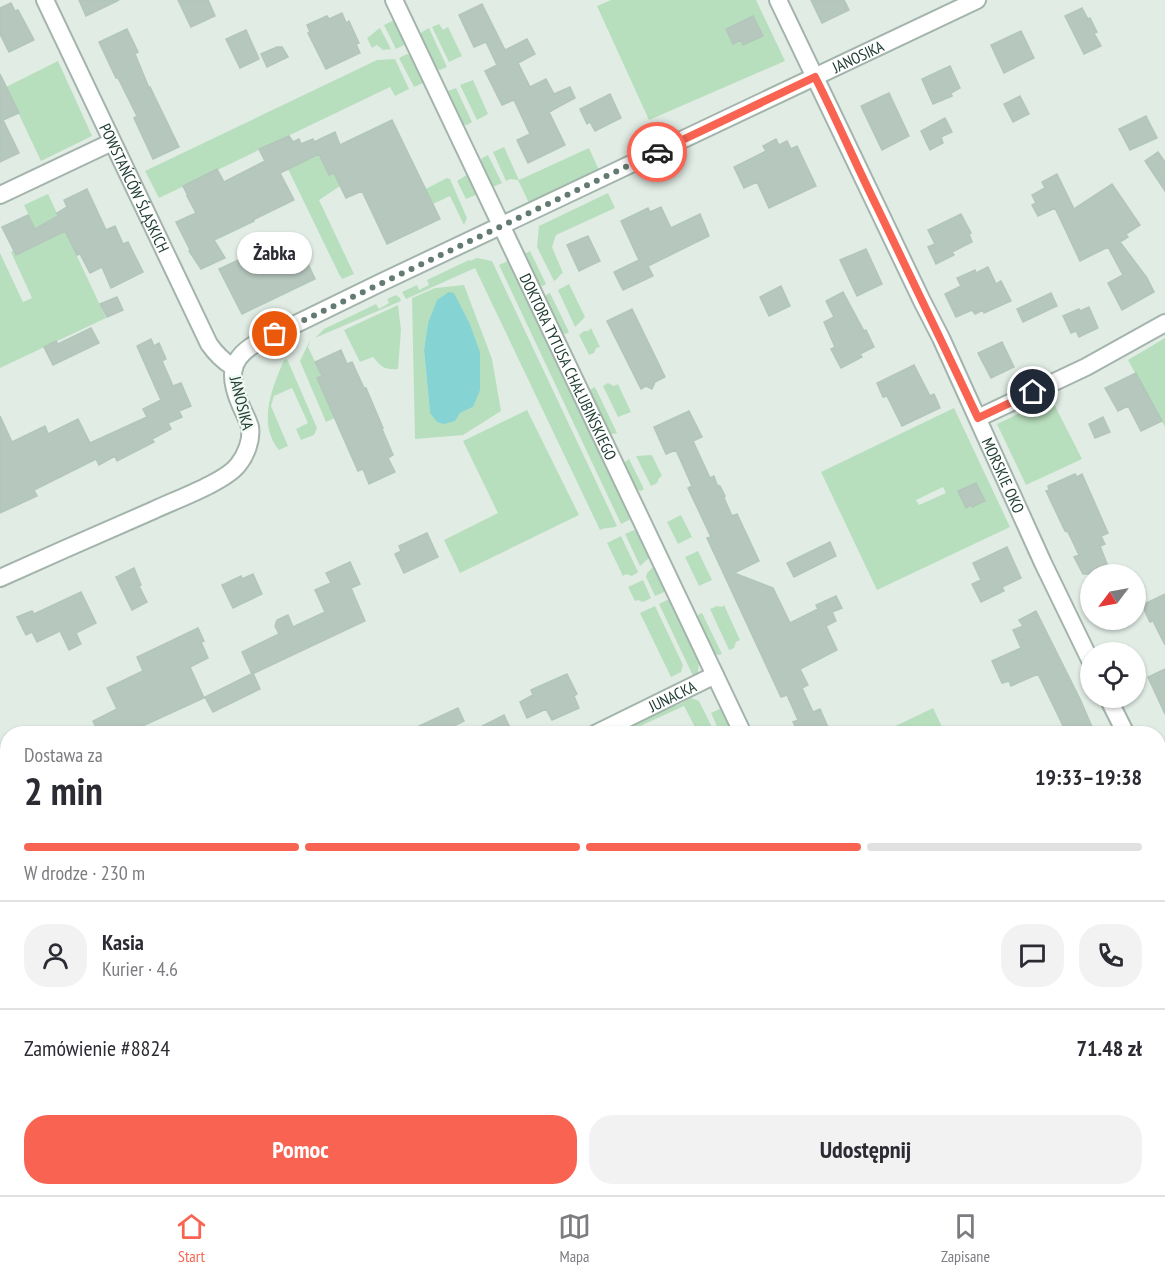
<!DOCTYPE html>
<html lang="pl">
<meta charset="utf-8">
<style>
body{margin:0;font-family:"PT Sans Narrow",sans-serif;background:#f2f2f3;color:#2b2b33;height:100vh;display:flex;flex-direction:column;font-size:22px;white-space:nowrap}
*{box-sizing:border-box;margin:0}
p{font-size:20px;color:#7c7c81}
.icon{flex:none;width:33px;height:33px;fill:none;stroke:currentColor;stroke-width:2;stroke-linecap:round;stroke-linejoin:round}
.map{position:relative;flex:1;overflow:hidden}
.drawer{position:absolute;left:0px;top:726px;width:1166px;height:470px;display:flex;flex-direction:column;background:#fff;border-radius:24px 24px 0 0;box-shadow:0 2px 4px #0004}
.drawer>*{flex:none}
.needle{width:39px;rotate:238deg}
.controls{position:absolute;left:1080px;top:564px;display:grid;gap:12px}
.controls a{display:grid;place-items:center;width:66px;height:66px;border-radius:50%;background:#fff;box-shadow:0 2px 4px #0004;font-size:30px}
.pin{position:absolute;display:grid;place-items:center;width:51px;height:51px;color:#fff;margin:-26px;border:3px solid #fff;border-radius:50%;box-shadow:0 2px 6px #0007}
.courier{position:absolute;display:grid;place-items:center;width:60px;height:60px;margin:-30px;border:4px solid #f96452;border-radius:50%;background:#fff;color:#222;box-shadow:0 2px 8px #0007}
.bubble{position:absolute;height:42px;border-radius:21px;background:#fff;box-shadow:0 2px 4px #0004;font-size:20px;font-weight:700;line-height:42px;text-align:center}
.headline em{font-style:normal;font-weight:700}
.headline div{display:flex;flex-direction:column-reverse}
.headline{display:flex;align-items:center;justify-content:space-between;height:102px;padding:0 24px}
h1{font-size:39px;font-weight:700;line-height:45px}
.bar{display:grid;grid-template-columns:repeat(4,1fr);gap:9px 6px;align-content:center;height:72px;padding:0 24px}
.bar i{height:8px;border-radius:4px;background:#e1e1e2}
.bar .current{background:#f96452}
.bar p{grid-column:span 4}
.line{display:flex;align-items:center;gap:15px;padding:0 24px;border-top:2px solid #e1e1e2}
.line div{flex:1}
.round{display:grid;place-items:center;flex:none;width:63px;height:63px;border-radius:24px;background:#f2f2f3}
.cta{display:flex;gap:12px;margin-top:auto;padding:12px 24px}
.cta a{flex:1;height:69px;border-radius:24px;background:#f96452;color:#fff;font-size:24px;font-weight:700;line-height:69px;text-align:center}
.cta a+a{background:#f2f2f3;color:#2b2b33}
.tabs{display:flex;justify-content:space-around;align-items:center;height:84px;border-top:2px solid #e1e1e2;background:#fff;font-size:16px;color:#7c7c81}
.tabs a{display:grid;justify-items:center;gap:3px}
.tabs .current{color:#f96452}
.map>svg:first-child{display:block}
</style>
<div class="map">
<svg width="1165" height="1195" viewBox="0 0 1165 1195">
<rect width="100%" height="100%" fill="#e1ece5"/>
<!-- green -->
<path fill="#b8dfbd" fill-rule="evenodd" d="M611 0H756L785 61 649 120 597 6Z
M392 21H396L405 42 404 45 396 49 384 25Z
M439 24 443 30 448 27 462 56 449 62 432 27Z
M380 28 391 49 383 50 377 45 372 48 367 38C372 35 375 31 380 28Z
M429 28 447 67 440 70 436 69 420 35 422 32Z
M407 54 412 56 423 80V83L414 87 399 58Z
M395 59 409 89 395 96 390 87 159 198 145 171 377 60Z
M58 61 92 136 41 161 6 87Z
M473 80 488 114 477 120 460 85Z
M456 88 472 122 467 125 462 124 448 94V91Z
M340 145 362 191 340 186 319 200 354 274 342 279 339 274 288 169Z
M504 147 519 180 589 148 599 170 529 203 518 180 510 179 506 181 493 152Z
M488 155 502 183 493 187 480 162 482 158Z
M468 174 478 194 466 199 457 181Z
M447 178 450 179 467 218 464 225 450 196 433 204 430 198 414 195Z
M608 193 615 208 556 235 552 247 563 273C559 275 558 279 554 281L537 247 539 226Z
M48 194 106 318 0 368V253L23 302 32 298 11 252 32 241 35 246 45 241 39 227 35 229 24 205Z
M530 251 546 284 543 286 539 285 524 254Z
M477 258 492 261 617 526C610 529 606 527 600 530L475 268 406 299 402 292 417 285 419 290 429 285 427 280 469 260 470 261Z
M510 260 631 516 629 520 621 524 499 265Z
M569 284 585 317 575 327 558 290Z
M464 285 492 359 501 411 463 435 415 439 412 298 435 288ZM454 294 469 322 473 407 460 413H430L424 350 428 323Z
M550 293 569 332 566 334 562 333 545 298 547 294Z
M396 295 400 298 401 301 315 338 324 329 376 304 379 309 389 303 387 299Z
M398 305 401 330 398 369C385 370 381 367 373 357L360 362 344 330Z
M591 328 600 347 596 348 594 353 589 355 579 335 584 331H588Z
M1165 338V427L1128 360Z
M310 340 308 347 322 376 317 379 335 418 326 422 300 361Z
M287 359 317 428 314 435 301 440 296 429 308 423 292 388 274 396 271 406 288 446 279 450C257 424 272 388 284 360Z
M608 383 614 386 618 384 631 412 618 417 603 386Z
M595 387 617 433 613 434 609 433 590 392 591 389Z
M1051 398 1082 459 1026 485 997 424Z
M954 408 1010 527 877 590 821 472ZM943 487 946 493 919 505 916 500Z
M527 410 579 515 460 573 444 540 498 513 463 441Z
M652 455 662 476 659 478 657 483 651 486 636 456Z
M629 459 644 489 641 491 636 489 624 465 626 461Z
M681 515 692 537 678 544 667 522Z
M634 530 638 531 649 553 648 559 640 566 625 534Z
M621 536 638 572 632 576 626 574 623 576 607 543Z
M698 551 712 580 699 586 685 557Z
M653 567H655L665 588 664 592 655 596 646 577 647 573Z
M643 580 651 598 643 602 638 600 635 601 628 587Z
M667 600H670L699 661 698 673 694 678 659 604Z
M724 605 740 640 736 642 734 648 729 650 710 609 717 606 722 607Z
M655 606 683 665 681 672 671 677 640 613Z
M702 613 722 654 718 655 714 654 697 618 699 614Z
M691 698 699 701 715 733H698L684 706 625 733H619L620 728 670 703 676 706Z
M722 708 734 733H720L711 713Z
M933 708 945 733H881Z
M1165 1046V1116L1161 1118 1165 1123V1176L1158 1161V1050Z
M0 1087 7 1103V1132L0 1136Z
M0 1152 7 1169 8 1188H41L44 1195H0Z
M1165 1181V1195H1132L1149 1188H1158V1184Z
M208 1188H249L253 1195H212Z
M722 1188H843L827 1195H705Z
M850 1188H869L872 1192 868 1195H833Z
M911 1188H999L984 1195H916Z"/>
<!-- water -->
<path fill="#86d3d4" d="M449 292 454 293 469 322 480 352V390L473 407 460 413 455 421 444 424 437 422 430 413 424 350 428 323 437 300Z"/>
<!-- building -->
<path fill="#b6c7be" stroke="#b3c6bb" stroke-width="1.5" d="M79 0H119L86 16Z
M178 0H208L215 16 191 27Z
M811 0H844L849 10 822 23Z
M11 3 15 11 18 10 34 40 9 52 0 34V8Z
M482 4 505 50 527 39 535 54 518 63 530 87 546 79 554 94 570 87 575 98 549 112 565 145 528 163 517 140 530 134 514 100 502 105 485 71 497 65 486 42 474 47 459 15Z
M1082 8 1088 19 1090 18 1097 32 1094 33 1101 46 1084 54 1065 16Z
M342 13 346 23 349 21 359 43 356 44 360 53 326 69 308 33 310 32 307 25 327 16 329 19Z
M753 16 763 36 743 45 741 40 733 44 726 29Z
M127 29 138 52 135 54 149 88 150 87 179 147 153 159 134 118 137 116 118 78H116L99 42Z
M246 30 259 59 240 68 226 39Z
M1021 31 1034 58 1004 73 991 45Z
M277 47H282L288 57 267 67 261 54Z
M950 66 960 88 951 93 952 96 933 104 922 79Z
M0 74 19 113 3 120 19 153 0 162Z
M889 93 909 136 882 150 861 106Z
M610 94 621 118 595 131 590 122 587 124 580 109Z
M1020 96 1029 114 1013 122 1004 104Z
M1146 116 1157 138 1130 150 1119 129Z
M945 118 952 132 941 137 943 143 930 150 921 131Z
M392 120 440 219 387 244 362 191 346 198 334 173 329 175 319 154 280 173 294 200 253 220 254 221 214 240 225 258 201 269 189 251 190 250 176 222 196 213 187 196H188L183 186 217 169 224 182 265 161 259 149 289 136 293 142 299 139 301 144 313 139 314 142 335 132 340 145Z
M776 139 779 145 787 141 791 149 797 146 816 186 769 208 757 182 744 188 734 167 766 151 763 146Z
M1158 152 1165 162V191L1145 161Z
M1057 174 1074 209 1112 184 1140 225 1126 234 1128 237 1120 242 1147 278 1154 292 1122 310 1108 283 1123 275 1108 247 1080 261 1055 208 1038 216 1032 205 1036 203 1032 195 1045 188 1042 182Z
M87 189 106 230 115 226 123 244 128 242 143 272 111 288 102 267 90 273 80 254 77 255 65 231 16 255 2 227 28 215 35 229 58 216 57 213 67 207 64 200Z
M661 207 671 228 700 214 709 236 648 266 653 276 623 290 614 272 639 260 621 221 648 208 650 212Z
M961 214 971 233 969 234 972 242 952 252 954 255 936 264 928 247 935 244 928 230Z
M294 234 315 279 242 314 219 269Z
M588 236 600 261 579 271 567 245Z
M866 249 882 284 857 296 840 260Z
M988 267 996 284 1001 281 1011 301 984 313 983 310 975 314 972 310 956 317 945 294 961 286 957 278 975 270 976 273Z
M781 286 790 306 769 316 760 297Z
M843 292 864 331 866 330 874 347 860 354 862 357 841 368 831 349 835 347 824 322 834 317 826 301Z
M1051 293 1057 306 1023 322 1017 309Z
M117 297 123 310 107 317 100 304Z
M1089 307 1098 328 1079 337 1076 331 1071 333 1063 316 1079 309 1080 311Z
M632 309 665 377 655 382 652 389 646 386 641 389 607 321Z
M91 328 99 343 53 365 44 347 56 341 58 344Z
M151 339 154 346 159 343 166 359 162 361 173 386 181 383 191 406 179 411 182 417 168 423 171 429 152 439 154 442 117 461 115 456 99 465 96 459 34 490 37 496 0 513V416L12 442 45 426 48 434 78 419 90 443 147 417 143 409 161 400 137 346Z
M1002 342 1014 367 991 378 978 353Z
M341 350 347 364 352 362 364 388H366L383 428 382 429 393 455 388 458 395 472 369 484 363 469 358 471 317 378 322 376 315 362Z
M914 365 930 396 934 394 940 408 902 426 887 396 883 397 877 383Z
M1136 373 1162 421 1141 431 1128 406 1118 411 1105 388Z
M689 411 702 437 693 441 710 478 714 476 717 485 720 486 725 496 724 498 732 516 737 514 759 561 734 573 773 588 790 623 818 609 816 605 836 596 842 608 832 612 836 621 826 626 837 650 800 669 808 685 802 688 813 712 820 709 831 734H799L793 722 798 720 787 695 781 697 707 538 711 537 688 488 692 486 676 450 666 454 654 427Z
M1103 417 1110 432 1095 438 1089 424Z
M1075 474 1077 477 1082 474 1108 533 1101 536 1105 544 1100 546 1111 574H1083L1074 557 1079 555 1068 532 1065 531 1046 491 1049 490 1048 486Z
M976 483 985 501 972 507 971 505 966 508 958 491Z
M427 533 438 557 404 573 395 554 401 551 399 546Z
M830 542 836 556 794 577 787 563Z
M1007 547 1021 578 1002 587 1004 591 981 602 972 584 981 580 973 563Z
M350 562 360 584 351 588 365 621 252 674 242 652 279 634 275 626 277 620 288 615 293 627 325 612 315 590 331 583 326 573Z
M134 568 141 585 139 586 147 602 132 610 116 577Z
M253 574 262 594 233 608 222 585 241 576 242 579Z
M81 592 96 623 76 633 81 644 69 650 60 631 37 642 32 632 26 635 17 617 32 611 34 614Z
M1165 594V645L1153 621 1150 622 1142 605Z
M1036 611 1080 699 1095 734H1067L1038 674 1011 686 1009 681 1002 683 992 661 1021 648 1013 630 1023 626 1019 620Z
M198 628 204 641 201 642 208 658 190 667 204 698 125 734H99L93 721 117 709 107 688 143 671 137 657Z
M1165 669V714L1148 677Z
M253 673 260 689 213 712 205 697Z
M567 674 577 694 574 696 579 708 552 720 546 709 527 718 520 702 533 695 531 690Z
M458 708 464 721 448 729 450 734H402Z
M504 715 513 734H467Z"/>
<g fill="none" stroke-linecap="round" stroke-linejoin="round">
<defs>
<g id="minor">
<path id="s1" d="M45 0 209 344C216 354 223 361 233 367"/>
<path id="s2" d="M394 0 743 734"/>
<path id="s3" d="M778 0 922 301 941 338 1043 563 1090 660"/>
<path d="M0 195 112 142"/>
<path d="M978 418 1086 367 1165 323"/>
<path id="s4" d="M0 578C51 555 103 532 154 510 175 500 225 482 238 465 246 455 252 440 250 427 248 420 244 413 241 406 229 379 228 360 255 344L382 282 977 0"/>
<path d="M1108 698 1126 734"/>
<path id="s5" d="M595 734 715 675"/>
<path d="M1158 800 1165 814"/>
<path d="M1158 900 1165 896"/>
<path d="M0 1013 8 1009"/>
<path d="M0 1062 8 1077"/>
<path d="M61 1188 64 1195"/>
<path d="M904 1188 909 1195"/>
<path d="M507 1195 524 1188"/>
</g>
</defs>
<!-- minor casing -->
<use href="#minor" stroke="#a3b4ac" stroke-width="20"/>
<!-- minor -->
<use href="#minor" stroke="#fff" stroke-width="16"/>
</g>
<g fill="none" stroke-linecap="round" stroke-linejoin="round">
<!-- done -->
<path stroke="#647b71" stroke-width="6" stroke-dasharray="0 10.8" d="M275 334 657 152"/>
<!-- route -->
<path stroke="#f96452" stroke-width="8" d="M657 152 815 77C837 120 856 165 878 209 911 278 945 348 978 418L1033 392"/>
</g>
<g text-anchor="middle" stroke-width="4.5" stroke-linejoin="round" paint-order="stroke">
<!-- street labels -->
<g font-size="16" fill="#203e32" stroke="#f1f9f4">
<text dy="6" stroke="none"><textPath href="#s4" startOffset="1068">JANOSIKA</textPath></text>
<text dy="6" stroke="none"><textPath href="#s1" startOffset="208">POWSTAŃCÓW ŚLĄSKICH</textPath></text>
<text dy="6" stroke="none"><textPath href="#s2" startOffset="406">DOKTORA TYTUSA CHAŁUBIŃSKIEGO</textPath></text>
<text transform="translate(242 403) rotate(76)" y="6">JANOSIKA</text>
<text dy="6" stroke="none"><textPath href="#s3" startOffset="526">MORSKIE OKO</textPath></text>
<text dy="6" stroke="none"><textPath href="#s5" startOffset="86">JUNACKA</textPath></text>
</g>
</g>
</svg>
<div class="controls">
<a><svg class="needle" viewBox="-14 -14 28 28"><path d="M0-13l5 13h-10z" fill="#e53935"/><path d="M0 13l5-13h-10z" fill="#7c7c81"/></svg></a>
<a><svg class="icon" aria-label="locate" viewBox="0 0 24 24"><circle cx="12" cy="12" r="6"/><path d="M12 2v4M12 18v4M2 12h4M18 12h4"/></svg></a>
</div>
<div class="pin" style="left:275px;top:334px;background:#ea580c"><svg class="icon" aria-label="bag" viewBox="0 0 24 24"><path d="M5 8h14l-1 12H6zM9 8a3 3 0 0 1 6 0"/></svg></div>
<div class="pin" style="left:1033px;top:392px;background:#1f2937"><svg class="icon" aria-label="home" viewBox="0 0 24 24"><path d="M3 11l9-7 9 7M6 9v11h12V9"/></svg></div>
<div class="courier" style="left:657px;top:152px"><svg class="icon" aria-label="car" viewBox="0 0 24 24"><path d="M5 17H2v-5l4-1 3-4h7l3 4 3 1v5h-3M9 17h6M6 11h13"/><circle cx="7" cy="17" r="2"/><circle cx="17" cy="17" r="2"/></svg></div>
<div class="bubble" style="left:237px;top:232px;width:75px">Żabka</div>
<section class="drawer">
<div class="headline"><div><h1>2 min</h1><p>Dostawa za</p></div><em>19:33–19:38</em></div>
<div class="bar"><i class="current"></i><i class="current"></i><i class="current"></i><i></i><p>W drodze · 230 m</p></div>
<div class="line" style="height:108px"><a class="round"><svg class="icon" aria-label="person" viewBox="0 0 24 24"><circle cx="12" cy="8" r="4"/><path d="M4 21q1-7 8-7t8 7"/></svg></a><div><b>Kasia</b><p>Kurier · 4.6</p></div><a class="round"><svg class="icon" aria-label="chat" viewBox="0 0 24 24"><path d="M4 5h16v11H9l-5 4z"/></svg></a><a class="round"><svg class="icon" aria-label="phone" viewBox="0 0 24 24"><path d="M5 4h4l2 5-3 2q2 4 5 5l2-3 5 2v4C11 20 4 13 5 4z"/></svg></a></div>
<div class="line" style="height:78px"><div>Zamówienie #8824</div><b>71.48 zł</b></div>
<div class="cta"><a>Pomoc</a><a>Udostępnij</a></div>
</section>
</div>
<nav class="tabs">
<a class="current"><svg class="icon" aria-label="home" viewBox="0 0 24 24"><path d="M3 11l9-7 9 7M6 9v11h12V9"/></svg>Start</a>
<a><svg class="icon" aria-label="map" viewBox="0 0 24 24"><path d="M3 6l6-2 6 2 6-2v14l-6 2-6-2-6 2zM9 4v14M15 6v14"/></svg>Mapa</a>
<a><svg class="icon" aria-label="saved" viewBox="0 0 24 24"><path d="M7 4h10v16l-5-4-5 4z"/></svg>Zapisane</a>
</nav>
